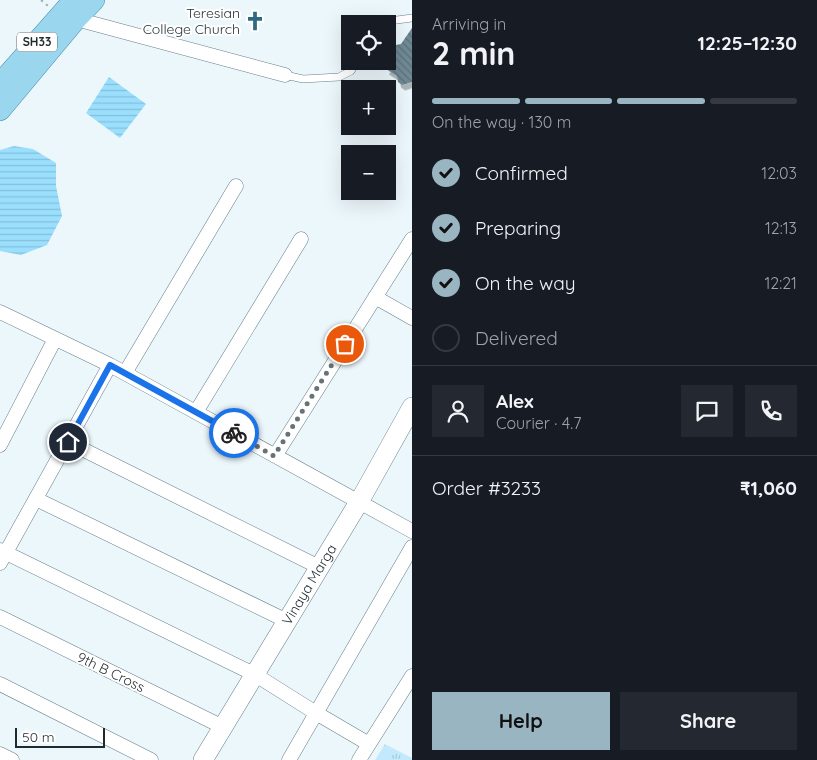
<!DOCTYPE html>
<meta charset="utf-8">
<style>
body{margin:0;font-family:Quicksand,sans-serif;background:#242831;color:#f1f3f6;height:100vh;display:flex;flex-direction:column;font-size:19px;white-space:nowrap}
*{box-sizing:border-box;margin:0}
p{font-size:16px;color:#9ea1a6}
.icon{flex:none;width:28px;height:28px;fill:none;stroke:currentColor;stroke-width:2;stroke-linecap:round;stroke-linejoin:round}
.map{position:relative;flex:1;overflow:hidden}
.details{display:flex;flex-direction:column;background:#171b24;width:405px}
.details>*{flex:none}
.controls{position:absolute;left:341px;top:15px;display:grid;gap:10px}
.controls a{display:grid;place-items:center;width:55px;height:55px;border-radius:0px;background:#171b24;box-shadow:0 5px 20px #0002;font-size:25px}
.scale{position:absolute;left:15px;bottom:12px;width:90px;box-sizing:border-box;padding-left:5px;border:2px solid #1f2a2e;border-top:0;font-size:14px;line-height:18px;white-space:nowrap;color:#1f2a2e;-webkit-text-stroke:4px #fff;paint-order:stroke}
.pin{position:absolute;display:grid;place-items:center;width:42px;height:42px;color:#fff;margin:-21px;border:2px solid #fff;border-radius:50%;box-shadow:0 1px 5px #0007}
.courier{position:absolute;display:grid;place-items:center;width:50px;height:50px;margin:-25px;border:4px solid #1a73e8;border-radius:50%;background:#fff;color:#222;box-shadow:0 1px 6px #0007}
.head em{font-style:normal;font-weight:700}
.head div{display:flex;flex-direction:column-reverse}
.head{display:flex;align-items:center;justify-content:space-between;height:85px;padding:0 20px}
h1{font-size:32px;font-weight:700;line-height:38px}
.bar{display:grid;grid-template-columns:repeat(4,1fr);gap:8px 5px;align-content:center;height:60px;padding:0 20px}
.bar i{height:6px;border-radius:4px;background:#363941}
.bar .on{background:#9ab5c2}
.bar p{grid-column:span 4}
.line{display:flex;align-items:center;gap:12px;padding:0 20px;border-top:1px solid #363941}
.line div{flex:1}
.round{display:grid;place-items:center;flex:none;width:52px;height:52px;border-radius:0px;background:#242831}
ol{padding:0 20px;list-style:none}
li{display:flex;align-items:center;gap:15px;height:55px}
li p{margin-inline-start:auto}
li .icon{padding:5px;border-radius:50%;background:#9ab5c2;color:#111;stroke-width:4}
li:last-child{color:#9ea1a6}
li i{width:28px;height:28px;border:2px solid #363941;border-radius:50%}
.button{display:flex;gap:10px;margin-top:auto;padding:10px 20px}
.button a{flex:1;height:58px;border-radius:0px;background:#9ab5c2;color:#111;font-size:20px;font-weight:700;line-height:58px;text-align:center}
.button a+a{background:#242831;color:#f1f3f6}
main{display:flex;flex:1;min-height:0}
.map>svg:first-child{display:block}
</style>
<main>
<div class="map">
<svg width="412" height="760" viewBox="0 0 412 760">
<defs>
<pattern id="grass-tufts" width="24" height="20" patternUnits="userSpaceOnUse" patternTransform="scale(1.25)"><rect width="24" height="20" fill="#c3eafc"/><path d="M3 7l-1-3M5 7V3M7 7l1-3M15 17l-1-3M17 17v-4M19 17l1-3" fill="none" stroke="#a7c9d8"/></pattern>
<pattern id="water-rules" width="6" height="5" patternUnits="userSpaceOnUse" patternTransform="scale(1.25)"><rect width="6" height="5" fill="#9adffd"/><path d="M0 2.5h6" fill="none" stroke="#84c0d9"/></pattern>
<pattern id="building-back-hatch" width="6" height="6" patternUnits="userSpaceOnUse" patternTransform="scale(1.25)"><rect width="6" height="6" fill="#718a96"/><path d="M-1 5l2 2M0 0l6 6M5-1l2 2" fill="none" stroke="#5c717b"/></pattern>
<filter id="shadow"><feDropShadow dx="3" dy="5.5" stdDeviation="0" flood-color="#0004"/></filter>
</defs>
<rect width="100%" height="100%" fill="#ecf7fc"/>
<!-- grass -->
<path fill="url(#grass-tufts)" d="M385 744 412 758V760H375Z"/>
<!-- water -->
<path fill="url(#water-rules)" d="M109 77 146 104 120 138 86 113Z
M14 146 33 149 56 163V186L62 216 47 245 21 255 0 251V150Z"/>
<!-- building -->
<path fill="url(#building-back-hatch)" filter="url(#shadow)" d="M412 28V82L402 85 398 82 397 76 386 69 392 58V53L393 48 396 45 401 44Z"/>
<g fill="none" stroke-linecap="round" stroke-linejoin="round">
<defs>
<path id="lane" d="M381 24 382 22 412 18
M285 75 303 79 339 77 351 71 357 61"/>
<path id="street" d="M76 19 285 75
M375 297 412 318
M0 312 110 365 412 531
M125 373 236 186
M196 412 301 239
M68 442 319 567
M0 445 55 339
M275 456 412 239
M36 499 287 621
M0 550 254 674 316 713 369 744
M0 563 110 365
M0 617 223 727
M0 684 151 760
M0 754 12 760
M289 760 412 547
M359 760 412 676"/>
<g id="secondary">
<path id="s1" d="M203 760 359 502 412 407"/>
</g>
<path id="primary" d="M0 84 74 0
M0 110 76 19 94 0"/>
</defs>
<!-- lane casing -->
<use href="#lane" stroke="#667f8a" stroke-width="8"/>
<!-- street casing -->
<use href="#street" stroke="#667f8a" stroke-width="15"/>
<!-- secondary casing -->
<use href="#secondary" stroke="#667f8a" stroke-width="20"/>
<!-- primary casing -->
<use href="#primary" stroke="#4389a4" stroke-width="22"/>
<!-- path -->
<path stroke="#a4afb4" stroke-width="2" stroke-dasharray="2.5 4" stroke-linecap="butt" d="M41 0 48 6"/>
<!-- lane -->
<use href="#lane" stroke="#fff" stroke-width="7"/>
<!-- street -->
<use href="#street" stroke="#fff" stroke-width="14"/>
<!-- secondary -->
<use href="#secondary" stroke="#fff" stroke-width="19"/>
<!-- primary -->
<use href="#primary" stroke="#9ad7ef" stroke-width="21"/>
</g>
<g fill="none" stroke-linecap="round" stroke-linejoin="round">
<!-- done -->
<path stroke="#677276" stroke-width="5" stroke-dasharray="0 9" d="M234 433 274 456 345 344"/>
<!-- route -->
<path stroke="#1a73e8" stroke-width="6" d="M68 442 110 365 234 433"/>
</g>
<!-- icons -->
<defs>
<symbol id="church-bare" viewBox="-9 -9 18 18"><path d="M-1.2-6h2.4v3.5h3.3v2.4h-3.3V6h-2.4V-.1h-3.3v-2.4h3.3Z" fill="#2f6a82" stroke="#fff" stroke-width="2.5" paint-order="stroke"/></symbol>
</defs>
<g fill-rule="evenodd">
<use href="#church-bare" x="241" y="7" width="28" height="28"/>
</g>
<g text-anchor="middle" stroke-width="4" stroke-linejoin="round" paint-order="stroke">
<!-- shield labels -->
<rect fill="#fff" stroke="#626a6d" stroke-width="1" x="17" y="32.5" width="40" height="19" rx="4"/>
<g font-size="12" font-weight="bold" fill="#1f2a2e">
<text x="37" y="46">SH33</text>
</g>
<!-- poi labels -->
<g font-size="14" fill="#1f2a2e" stroke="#fff" text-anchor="end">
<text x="240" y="18">Teresian<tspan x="240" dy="16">College Church</tspan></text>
</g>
<!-- street labels -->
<g font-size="14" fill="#1f2a2e" stroke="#fff">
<text dy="5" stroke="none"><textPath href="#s1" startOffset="205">Vinaya Marga</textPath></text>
<text transform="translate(111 672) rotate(26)" y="5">9th B Cross</text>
</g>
</g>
</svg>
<div class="controls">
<a><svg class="icon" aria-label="locate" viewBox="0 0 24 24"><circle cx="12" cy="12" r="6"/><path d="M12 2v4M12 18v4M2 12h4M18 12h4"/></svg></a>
<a>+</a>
<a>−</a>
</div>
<div class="scale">50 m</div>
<div class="pin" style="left:345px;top:344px;background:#ea580c"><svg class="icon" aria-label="bag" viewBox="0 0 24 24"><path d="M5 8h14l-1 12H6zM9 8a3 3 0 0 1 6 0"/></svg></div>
<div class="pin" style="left:68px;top:442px;background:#1f2937"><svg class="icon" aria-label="home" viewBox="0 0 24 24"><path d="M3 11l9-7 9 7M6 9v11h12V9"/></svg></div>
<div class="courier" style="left:234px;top:433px"><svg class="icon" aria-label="bike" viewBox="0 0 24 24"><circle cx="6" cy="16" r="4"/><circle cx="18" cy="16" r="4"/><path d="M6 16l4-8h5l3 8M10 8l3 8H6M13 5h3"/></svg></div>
</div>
<section class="details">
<div class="head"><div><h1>2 min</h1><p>Arriving in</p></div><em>12:25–12:30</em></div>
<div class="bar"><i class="on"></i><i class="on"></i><i class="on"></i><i></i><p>On the way · 130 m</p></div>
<ol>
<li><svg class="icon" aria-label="check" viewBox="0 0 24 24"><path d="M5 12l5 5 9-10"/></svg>Confirmed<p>12:03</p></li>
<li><svg class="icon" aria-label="check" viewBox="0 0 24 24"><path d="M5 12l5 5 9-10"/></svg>Preparing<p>12:13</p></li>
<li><svg class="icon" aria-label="check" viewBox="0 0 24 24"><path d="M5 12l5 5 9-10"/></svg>On the way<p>12:21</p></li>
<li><i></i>Delivered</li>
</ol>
<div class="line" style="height:90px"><a class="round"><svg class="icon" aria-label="person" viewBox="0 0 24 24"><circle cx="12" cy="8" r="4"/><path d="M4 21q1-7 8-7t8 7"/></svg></a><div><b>Alex</b><p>Courier · 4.7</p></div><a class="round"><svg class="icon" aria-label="chat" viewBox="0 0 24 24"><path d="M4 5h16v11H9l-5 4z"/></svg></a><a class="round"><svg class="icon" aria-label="phone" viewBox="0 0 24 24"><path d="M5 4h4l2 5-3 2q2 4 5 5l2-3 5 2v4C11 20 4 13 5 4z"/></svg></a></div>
<div class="line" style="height:65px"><div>Order #3233</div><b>₹1,060</b></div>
<div class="button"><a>Help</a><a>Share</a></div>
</section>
</main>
